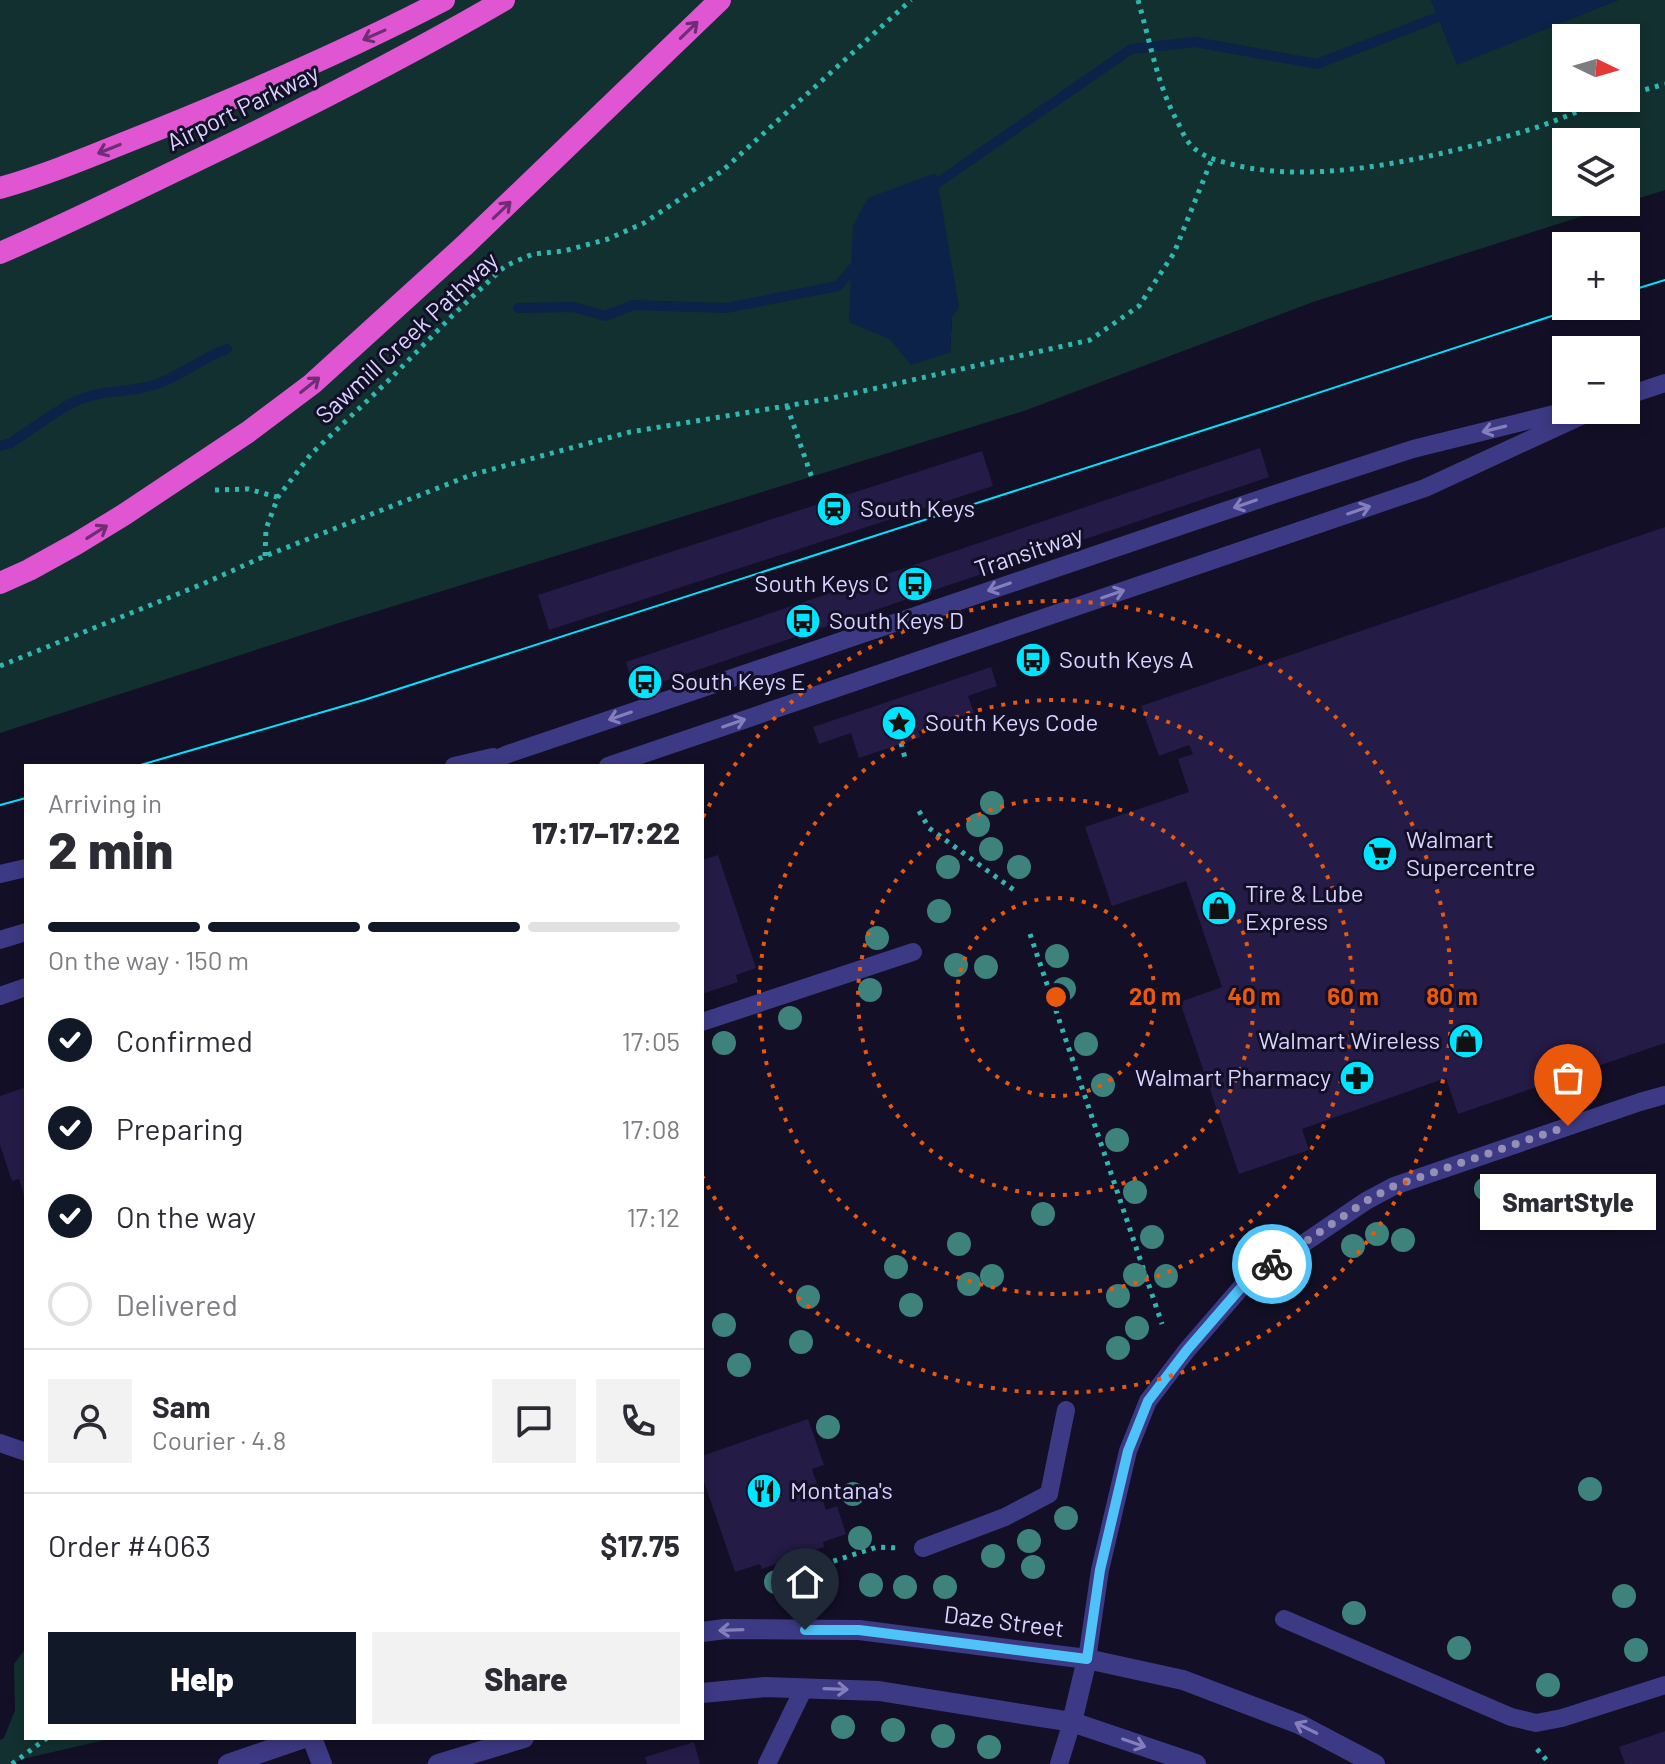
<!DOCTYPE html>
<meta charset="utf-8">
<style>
body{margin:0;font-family:Barlow,sans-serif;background:#f2f2f3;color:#2b2b33;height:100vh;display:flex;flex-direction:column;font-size:30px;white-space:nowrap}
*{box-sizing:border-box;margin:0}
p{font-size:26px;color:#7c7c81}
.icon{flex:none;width:44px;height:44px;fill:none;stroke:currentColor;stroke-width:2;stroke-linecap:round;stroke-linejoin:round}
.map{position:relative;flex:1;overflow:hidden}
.side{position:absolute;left:24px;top:764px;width:680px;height:976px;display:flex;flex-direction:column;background:#fff;border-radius:0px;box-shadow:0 4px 12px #0003}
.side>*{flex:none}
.needle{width:52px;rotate:95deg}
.controls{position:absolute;left:1552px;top:24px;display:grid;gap:16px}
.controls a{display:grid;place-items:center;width:88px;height:88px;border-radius:0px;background:#fff;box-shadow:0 4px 12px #0003;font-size:40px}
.pin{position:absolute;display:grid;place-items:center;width:68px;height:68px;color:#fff;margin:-82px -34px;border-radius:50% 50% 50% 0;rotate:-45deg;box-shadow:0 0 8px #0007}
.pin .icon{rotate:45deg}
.courier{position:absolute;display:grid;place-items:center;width:80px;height:80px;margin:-40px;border:6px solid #4fc3f7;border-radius:50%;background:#fff;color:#222;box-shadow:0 2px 10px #0007}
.bubble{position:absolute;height:56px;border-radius:0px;background:#fff;box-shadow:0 4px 12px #0003;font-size:26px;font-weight:800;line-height:56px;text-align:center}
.head em{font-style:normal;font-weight:800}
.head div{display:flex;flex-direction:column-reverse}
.head{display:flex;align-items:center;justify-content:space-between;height:136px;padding:0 24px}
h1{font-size:52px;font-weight:800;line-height:60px}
.bar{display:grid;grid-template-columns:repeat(4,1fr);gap:12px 8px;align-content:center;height:96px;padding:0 24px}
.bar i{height:10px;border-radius:6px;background:#e1e1e2}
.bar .active{background:#111827}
.bar p{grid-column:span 4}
.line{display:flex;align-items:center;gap:20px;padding:0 24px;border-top:2px solid #e1e1e2}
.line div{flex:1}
.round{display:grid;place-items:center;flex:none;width:84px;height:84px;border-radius:0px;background:#f2f2f3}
ol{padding:0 24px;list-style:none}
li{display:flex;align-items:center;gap:24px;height:88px}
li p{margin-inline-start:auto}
li .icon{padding:8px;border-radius:50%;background:#111827;color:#fff;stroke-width:4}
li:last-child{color:#7c7c81}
li i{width:44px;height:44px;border:4px solid #e1e1e2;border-radius:50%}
.action{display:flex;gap:16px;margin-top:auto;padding:16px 24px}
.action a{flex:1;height:92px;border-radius:0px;background:#111827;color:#fff;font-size:32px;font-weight:800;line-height:92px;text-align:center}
.action a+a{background:#f2f2f3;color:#2b2b33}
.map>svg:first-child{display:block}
</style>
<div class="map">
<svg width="1665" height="1764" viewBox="0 0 1665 1764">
<rect width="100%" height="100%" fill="#130f26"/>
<!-- green -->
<path fill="#12302f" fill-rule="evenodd" d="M0 0H1431L1457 64 1618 0H1665V190L1313 302 1024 411 339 623 0 733ZM1566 38H1626V98H1566ZM1566 142H1626V202H1566ZM952 317 950 352 911 364 891 340Z
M26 1648V1738H113L27 1758 10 1764H0V1740L4 1738 15 1710 14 1664Z"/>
<!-- water -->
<path fill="#0c2248" d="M1431 0H1618L1457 65Z
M936 173 959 307 952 317 950 352 911 365 891 340 849 322 853 225 868 198Z"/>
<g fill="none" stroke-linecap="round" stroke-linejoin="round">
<!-- stream -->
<path stroke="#0c2248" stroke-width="10" d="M930 188 1131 49 1195 42 1317 64 1438 17
M518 308 574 307 605 316 633 305 726 308 838 286 859 261
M0 446 11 443C34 428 61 406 86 397 108 390 132 392 154 385 180 377 201 358 227 349"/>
</g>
<!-- building -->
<path fill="#241b47" d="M1260 448 1269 477 635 691 626 662Z
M982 451 993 486 549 630 538 595Z
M1665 527V1043L1458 1114 1446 1078 1302 1129 1309 1150 1239 1174 1180 1002 1222 987 1186 881 1112 906 1085 827 1189 792 1178 759 1193 754 1189 745 1159 756 1141 706Z
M991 667 997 686 968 696 974 713 918 731 921 737 859 758 851 733 819 744 813 727Z
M718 855 756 968 736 975 738 982 702 994V860Z
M26 1087V1199H25L19 1179 12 1181 0 1145V1096Z
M808 1419 824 1465 812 1469 826 1510 837 1506 846 1534 823 1542 824 1547 762 1569 760 1564 735 1572 702 1476V1456Z
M1665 1731V1764H1625L1619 1747Z
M694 1742 700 1764H647L645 1757Z"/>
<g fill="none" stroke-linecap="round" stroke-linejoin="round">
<!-- path -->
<path stroke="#2fb8b0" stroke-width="5" stroke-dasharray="4 6" stroke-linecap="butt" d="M1138 0C1150 41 1157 84 1177 121 1181 128 1184 137 1189 143 1200 156 1215 160 1231 164 1317 187 1441 156 1525 131 1556 122 1585 107 1617 98
M1626 95 1665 84
M787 406 812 478
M215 490 248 489 277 497
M265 556 266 529 278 497 311 454 387 382 452 316 505 266 533 254 564 251 608 239 644 223 722 171 911 0
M0 666 205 583 265 556 471 475 630 432 828 399 1090 340 1139 306 1174 253 1212 159
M901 743 905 758
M919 811 929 828 1018 893
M1030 934 1162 1324
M810 1601 806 1570 877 1547 898 1548
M1537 1749 1550 1764
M12 1764 47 1738"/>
<!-- service -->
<path stroke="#3d3a85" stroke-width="18" d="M1626 396 1665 383
M454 766 493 757
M481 766 508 754 1272 495 1413 449 1570 410
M608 766 1425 488 1594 410
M0 874 26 868
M0 940 26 932
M0 996 26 987
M702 1022 913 952
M0 1443 26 1452
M923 1548 1005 1517 1049 1494 1066 1410
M1284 1619 1511 1717 1536 1723 1562 1718 1665 1685
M1087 1659 1100 1570 1128 1451 1148 1401 1187 1350 1245 1283 1366 1201 1394 1186 1640 1102 1665 1095
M767 1764 804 1688
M1059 1764 1072 1722"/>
<!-- tertiary -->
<path stroke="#3d3a85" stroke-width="20" d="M702 1632 725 1629 859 1630 1087 1659 1183 1680 1299 1724 1375 1764
M702 1693 765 1687 879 1691 1072 1722 1196 1764
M1072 1722 1087 1659
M312 1738 322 1764
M228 1764 304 1738
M438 1764 524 1738"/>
<!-- trunk -->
<path stroke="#e055d1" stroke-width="22" d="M0 188C53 173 103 151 154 131 253 91 350 49 444 0
M0 253C78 219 154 181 231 144 323 99 415 52 504 0
M0 583 29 570 76 544 125 514 248 432 312 384 465 245 720 0"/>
<!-- tram -->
<path stroke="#00e5ff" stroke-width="2" d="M1626 292 1665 280
M137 766 364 700 1254 414 1582 306
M0 805 26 798"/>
</g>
<!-- trees -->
<g fill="#3d827b">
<circle cx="992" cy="803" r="12"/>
<circle cx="978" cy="825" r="12"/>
<circle cx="991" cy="849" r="12"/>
<circle cx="948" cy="867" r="12"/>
<circle cx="1019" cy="867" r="12"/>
<circle cx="939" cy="911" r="12"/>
<circle cx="877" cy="938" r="12"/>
<circle cx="1057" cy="956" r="12"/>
<circle cx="956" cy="965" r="12"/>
<circle cx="986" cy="967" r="12"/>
<circle cx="1064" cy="989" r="12"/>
<circle cx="870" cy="990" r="12"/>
<circle cx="790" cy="1018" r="12"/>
<circle cx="724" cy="1043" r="12"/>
<circle cx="1086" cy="1044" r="12"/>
<circle cx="1103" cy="1085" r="12"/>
<circle cx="1117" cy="1140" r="12"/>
<circle cx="1486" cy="1189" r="12"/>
<circle cx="1135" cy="1192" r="12"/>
<circle cx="1043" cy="1214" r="12"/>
<circle cx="1377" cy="1234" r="12"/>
<circle cx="1152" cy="1237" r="12"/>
<circle cx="1403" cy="1240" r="12"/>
<circle cx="959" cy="1244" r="12"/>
<circle cx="1353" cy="1246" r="12"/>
<circle cx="896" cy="1267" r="12"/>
<circle cx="1135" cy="1275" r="12"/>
<circle cx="992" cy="1276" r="12"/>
<circle cx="1166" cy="1276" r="12"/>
<circle cx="969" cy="1284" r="12"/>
<circle cx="1118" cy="1296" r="12"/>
<circle cx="808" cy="1297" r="12"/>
<circle cx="911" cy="1305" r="12"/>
<circle cx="724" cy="1325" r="12"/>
<circle cx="1137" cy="1328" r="12"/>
<circle cx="801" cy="1342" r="12"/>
<circle cx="1118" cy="1348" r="12"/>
<circle cx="739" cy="1365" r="12"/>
<circle cx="828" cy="1427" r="12"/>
<circle cx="1590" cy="1489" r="12"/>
<circle cx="853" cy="1494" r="12"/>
<circle cx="1066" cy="1518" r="12"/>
<circle cx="860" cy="1538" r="12"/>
<circle cx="1029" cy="1541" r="12"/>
<circle cx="993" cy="1556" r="12"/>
<circle cx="1033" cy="1567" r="12"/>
<circle cx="824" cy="1580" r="12"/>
<circle cx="776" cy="1582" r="12"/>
<circle cx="871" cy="1585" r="12"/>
<circle cx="905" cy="1587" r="12"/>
<circle cx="945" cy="1587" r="12"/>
<circle cx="1624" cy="1596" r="12"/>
<circle cx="1354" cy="1613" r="12"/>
<circle cx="1459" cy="1648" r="12"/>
<circle cx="1636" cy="1650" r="12"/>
<circle cx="1548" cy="1685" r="12"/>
<circle cx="843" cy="1727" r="12"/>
<circle cx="893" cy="1730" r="12"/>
<circle cx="943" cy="1736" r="12"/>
<circle cx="989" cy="1747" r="12"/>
</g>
<!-- one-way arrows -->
<defs><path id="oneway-shaft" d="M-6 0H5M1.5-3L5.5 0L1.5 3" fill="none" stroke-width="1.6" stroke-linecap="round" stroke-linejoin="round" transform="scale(2)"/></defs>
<g stroke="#6f2e73">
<use href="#oneway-shaft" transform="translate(689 30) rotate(-44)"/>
<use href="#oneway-shaft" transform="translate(374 35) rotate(156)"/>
<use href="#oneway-shaft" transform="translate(109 149) rotate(158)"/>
<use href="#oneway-shaft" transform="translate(502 210) rotate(-44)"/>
<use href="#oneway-shaft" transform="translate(310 385) rotate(-39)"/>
<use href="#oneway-shaft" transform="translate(97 532) rotate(-32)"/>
</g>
<g stroke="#837fbc">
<use href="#oneway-shaft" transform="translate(1494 429) rotate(166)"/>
<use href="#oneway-shaft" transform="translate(1245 504) rotate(161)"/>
<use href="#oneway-shaft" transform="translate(1359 510) rotate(-19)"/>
<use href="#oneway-shaft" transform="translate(999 587) rotate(161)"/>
<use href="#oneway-shaft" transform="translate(1113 594) rotate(-19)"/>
<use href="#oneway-shaft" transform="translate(620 716) rotate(161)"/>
<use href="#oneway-shaft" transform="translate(734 723) rotate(-19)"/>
<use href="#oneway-shaft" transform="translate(731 1630) rotate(178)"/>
<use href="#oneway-shaft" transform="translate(836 1689) rotate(2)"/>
<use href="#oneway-shaft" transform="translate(1306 1728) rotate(-154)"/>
<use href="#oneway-shaft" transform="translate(1134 1743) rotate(19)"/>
</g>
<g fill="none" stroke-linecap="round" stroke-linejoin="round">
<!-- done -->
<path stroke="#948fb3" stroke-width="8" stroke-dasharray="0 14.4" d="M1272 1264 1366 1201 1394 1186 1568 1126"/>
<!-- route -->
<path stroke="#4fc3f7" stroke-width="10" d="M805 1630H859L1087 1659 1100 1570 1128 1451 1148 1401 1187 1350 1245 1283 1272 1264"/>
</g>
<!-- distance rings -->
<g fill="none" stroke="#e8590c" stroke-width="4" stroke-dasharray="4 8">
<circle cx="1056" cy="997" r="99"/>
<circle cx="1056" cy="997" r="198"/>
<circle cx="1056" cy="997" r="297"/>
<path d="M703 817A396 396 0 1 1 703 1177"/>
</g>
<!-- icons -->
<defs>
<symbol id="station-disc" viewBox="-11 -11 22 22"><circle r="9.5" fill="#00e5ff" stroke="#130f26"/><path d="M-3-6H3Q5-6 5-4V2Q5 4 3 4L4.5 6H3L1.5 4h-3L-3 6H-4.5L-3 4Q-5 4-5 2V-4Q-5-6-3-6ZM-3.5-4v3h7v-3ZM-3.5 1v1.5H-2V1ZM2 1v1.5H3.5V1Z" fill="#111"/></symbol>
<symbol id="bus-disc" viewBox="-11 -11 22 22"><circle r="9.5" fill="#00e5ff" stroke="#130f26"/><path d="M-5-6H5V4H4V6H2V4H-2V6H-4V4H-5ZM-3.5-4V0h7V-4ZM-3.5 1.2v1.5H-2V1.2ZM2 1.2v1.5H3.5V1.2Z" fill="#111"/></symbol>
<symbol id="sight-disc" viewBox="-11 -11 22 22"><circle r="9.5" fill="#00e5ff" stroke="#130f26"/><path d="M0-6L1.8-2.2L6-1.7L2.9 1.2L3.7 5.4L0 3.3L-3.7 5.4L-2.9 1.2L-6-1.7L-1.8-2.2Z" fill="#111"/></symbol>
<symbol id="supermarket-disc" viewBox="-11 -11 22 22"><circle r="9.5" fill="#00e5ff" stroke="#130f26"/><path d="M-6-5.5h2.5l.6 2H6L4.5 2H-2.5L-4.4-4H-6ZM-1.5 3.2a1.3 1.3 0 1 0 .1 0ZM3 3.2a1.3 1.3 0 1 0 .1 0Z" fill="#111"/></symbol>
<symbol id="shop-disc" viewBox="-11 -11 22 22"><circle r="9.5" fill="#00e5ff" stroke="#130f26"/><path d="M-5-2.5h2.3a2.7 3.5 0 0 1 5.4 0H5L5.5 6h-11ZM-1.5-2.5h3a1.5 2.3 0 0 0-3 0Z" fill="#111"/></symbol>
<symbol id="pharmacy-disc" viewBox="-11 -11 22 22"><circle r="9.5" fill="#00e5ff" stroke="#130f26"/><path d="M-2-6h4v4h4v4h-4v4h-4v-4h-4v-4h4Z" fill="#111"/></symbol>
<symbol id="restaurant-disc" viewBox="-11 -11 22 22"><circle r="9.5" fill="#00e5ff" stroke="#130f26"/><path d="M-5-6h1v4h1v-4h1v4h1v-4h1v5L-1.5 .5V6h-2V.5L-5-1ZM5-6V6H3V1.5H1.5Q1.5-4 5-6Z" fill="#111"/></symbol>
</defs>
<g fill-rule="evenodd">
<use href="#station-disc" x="814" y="489" width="40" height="40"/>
<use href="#bus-disc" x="895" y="564" width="40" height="40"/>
<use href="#bus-disc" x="783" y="601" width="40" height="40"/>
<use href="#bus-disc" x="1013" y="640" width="40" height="40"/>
<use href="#bus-disc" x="625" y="662" width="40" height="40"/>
<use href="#sight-disc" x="879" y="703" width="40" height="40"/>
<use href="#supermarket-disc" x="1360" y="834" width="40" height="40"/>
<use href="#shop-disc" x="1199" y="888" width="40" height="40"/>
<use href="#shop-disc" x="1446" y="1021" width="40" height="40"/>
<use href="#pharmacy-disc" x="1337" y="1058" width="40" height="40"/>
<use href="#restaurant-disc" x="744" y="1471" width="40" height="40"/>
</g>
<g text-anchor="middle" stroke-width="6" stroke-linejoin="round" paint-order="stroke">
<!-- street labels -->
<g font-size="24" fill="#d9d4ff" stroke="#130f26">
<text transform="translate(243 108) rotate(-26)" y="8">Airport Parkway</text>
<text transform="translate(407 338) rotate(-43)" y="8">Sawmill Creek Pathway</text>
<text transform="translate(1029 552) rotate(-19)" y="8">Transitway</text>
<text transform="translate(1004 1622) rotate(7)" y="8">Daze Street</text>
</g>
<!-- poi labels -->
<g font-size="24" fill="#d9d4ff" stroke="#130f26" text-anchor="start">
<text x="860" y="517">South Keys</text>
<text x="889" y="592" text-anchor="end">South Keys C</text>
<text x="829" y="629">South Keys D</text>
<text x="1059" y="668">South Keys A</text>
<text x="671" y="690">South Keys E</text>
<text x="925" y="731">South Keys Code</text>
<text x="1406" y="848">Walmart<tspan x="1406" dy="28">Supercentre</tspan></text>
<text x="1245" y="902">Tire &amp; Lube<tspan x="1245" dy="28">Express</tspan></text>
<text x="1440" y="1049" text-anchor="end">Walmart Wireless</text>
<text x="1331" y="1086" text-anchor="end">Walmart Pharmacy</text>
<text x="790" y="1499">Montana's</text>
</g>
</g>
<circle cx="1056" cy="997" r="12" fill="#e8590c" stroke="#130f26" stroke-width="4"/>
<g font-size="24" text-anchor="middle" font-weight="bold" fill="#e8590c" stroke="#130f26" stroke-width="6" stroke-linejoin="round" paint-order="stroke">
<text x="1155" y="1005">20 m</text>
<text x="1254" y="1005">40 m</text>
<text x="1353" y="1005">60 m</text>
<text x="1452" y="1005">80 m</text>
</g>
</svg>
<div class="controls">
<a><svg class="needle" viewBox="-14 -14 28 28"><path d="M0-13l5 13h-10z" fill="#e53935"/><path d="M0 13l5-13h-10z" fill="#7c7c81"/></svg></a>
<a><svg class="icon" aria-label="layers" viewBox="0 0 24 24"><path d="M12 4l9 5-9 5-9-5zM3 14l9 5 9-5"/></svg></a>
<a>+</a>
<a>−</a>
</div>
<div class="pin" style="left:1568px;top:1126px;background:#ea580c"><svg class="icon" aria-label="bag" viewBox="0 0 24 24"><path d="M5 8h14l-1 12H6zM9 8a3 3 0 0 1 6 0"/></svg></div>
<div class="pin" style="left:805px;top:1630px;background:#1f2937"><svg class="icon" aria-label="home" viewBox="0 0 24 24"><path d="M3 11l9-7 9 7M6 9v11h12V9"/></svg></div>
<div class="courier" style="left:1272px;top:1264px"><svg class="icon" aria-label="bike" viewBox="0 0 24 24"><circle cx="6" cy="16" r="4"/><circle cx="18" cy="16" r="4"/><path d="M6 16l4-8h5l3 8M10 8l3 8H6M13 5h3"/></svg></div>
<div class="bubble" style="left:1480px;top:1174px;width:176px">SmartStyle</div>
<section class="side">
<div class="head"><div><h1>2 min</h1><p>Arriving in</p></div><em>17:17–17:22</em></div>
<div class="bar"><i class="active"></i><i class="active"></i><i class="active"></i><i></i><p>On the way · 150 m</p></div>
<ol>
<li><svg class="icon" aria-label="check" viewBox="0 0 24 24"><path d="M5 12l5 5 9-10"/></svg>Confirmed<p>17:05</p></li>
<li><svg class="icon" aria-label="check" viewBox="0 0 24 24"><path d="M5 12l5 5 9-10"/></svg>Preparing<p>17:08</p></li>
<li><svg class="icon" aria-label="check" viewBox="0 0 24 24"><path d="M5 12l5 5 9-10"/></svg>On the way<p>17:12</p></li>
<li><i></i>Delivered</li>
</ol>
<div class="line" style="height:144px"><a class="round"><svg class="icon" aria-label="person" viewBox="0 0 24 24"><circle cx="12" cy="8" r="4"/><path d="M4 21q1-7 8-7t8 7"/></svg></a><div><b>Sam</b><p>Courier · 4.8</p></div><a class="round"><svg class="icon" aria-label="chat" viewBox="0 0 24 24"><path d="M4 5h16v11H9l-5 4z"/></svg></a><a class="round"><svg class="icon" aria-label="phone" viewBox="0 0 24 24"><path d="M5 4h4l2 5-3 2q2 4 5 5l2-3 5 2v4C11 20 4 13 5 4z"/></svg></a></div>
<div class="line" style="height:104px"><div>Order #4063</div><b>$17.75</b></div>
<div class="action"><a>Help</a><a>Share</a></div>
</section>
</div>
